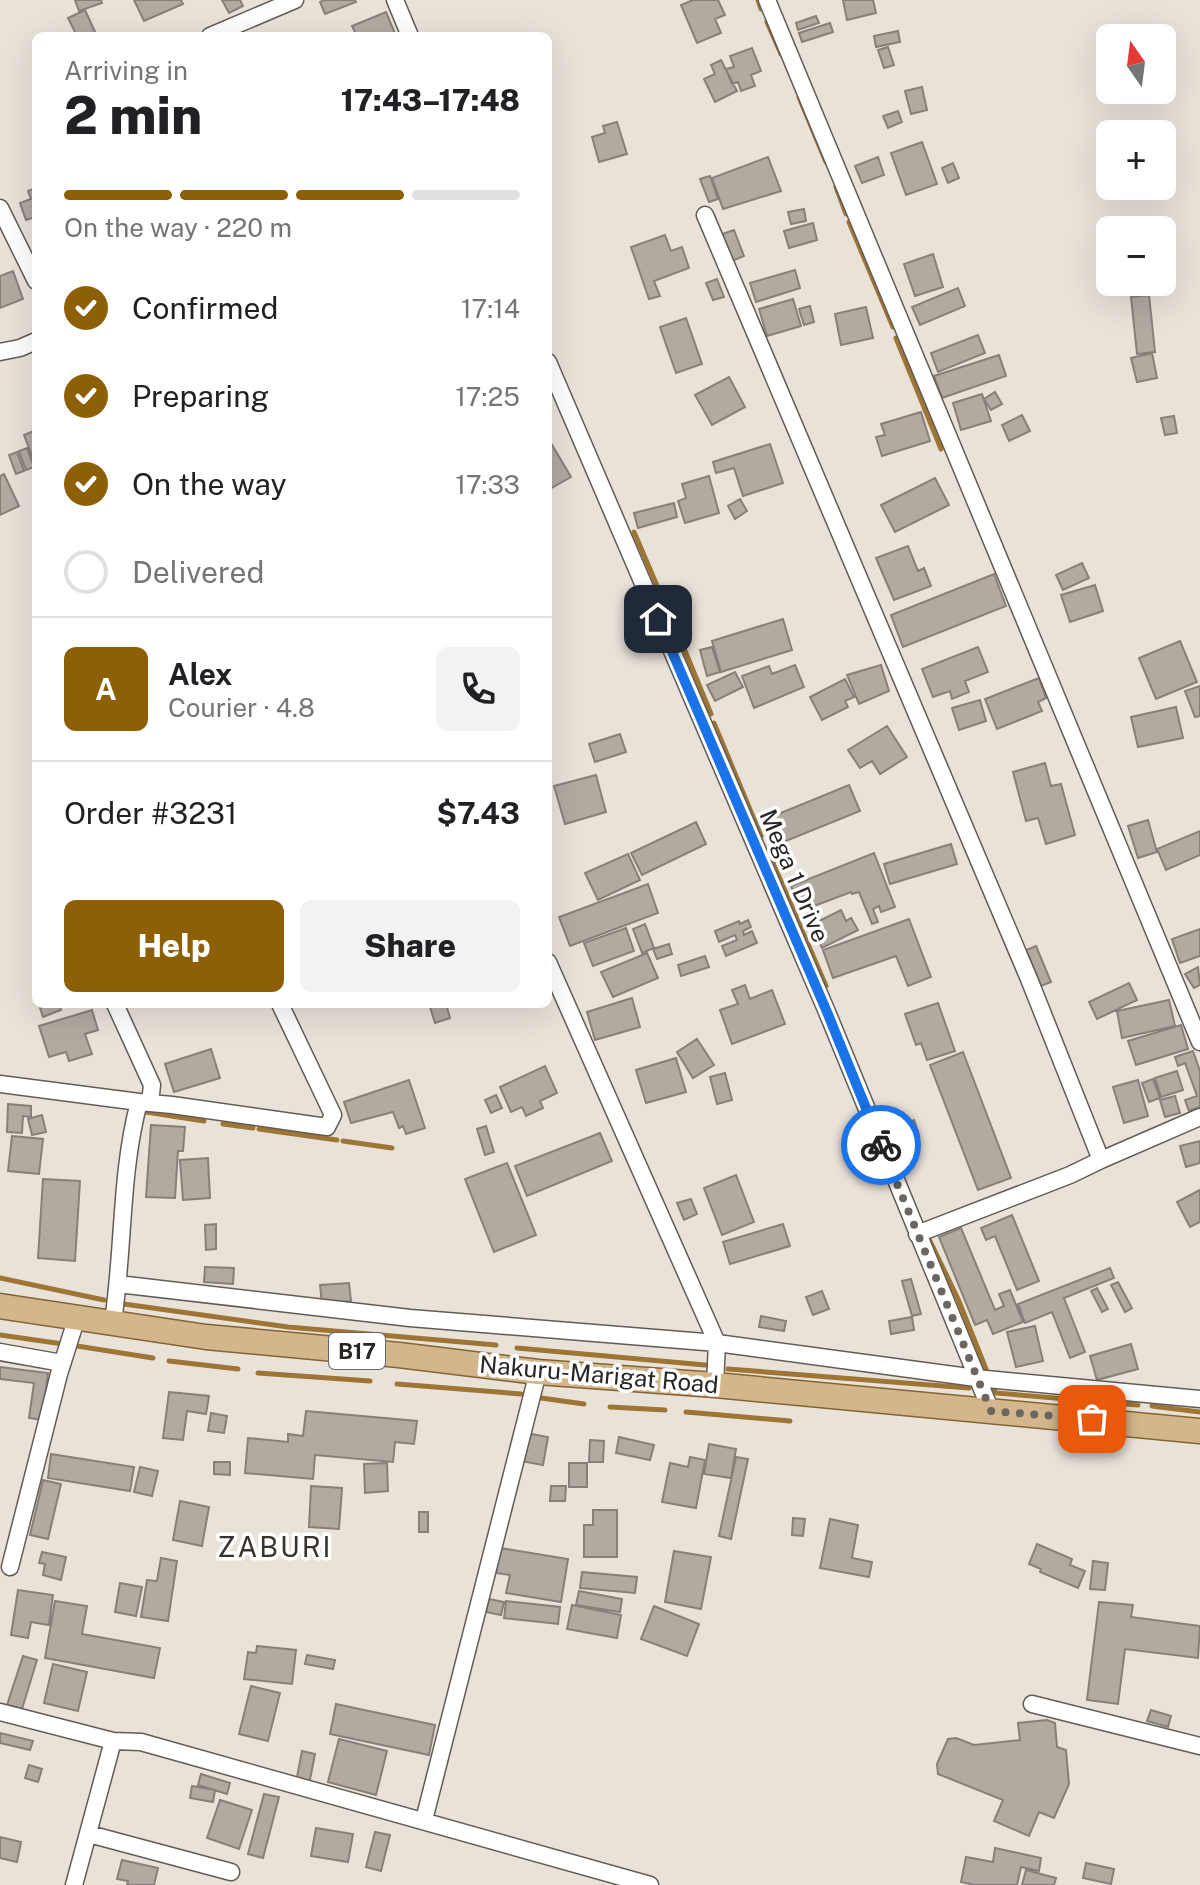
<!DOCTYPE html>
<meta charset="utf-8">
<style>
body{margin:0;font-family:"Public Sans",sans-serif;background:#f2f2f2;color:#202124;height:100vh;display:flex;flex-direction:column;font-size:30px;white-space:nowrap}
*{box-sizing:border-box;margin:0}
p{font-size:26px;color:#757577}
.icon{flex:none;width:44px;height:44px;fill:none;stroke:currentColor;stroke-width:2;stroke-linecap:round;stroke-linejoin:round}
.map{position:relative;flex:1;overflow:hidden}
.panel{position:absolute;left:32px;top:32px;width:520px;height:976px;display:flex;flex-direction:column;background:#fff;border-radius:12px;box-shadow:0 8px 32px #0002}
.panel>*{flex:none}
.needle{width:52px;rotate:346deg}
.buttons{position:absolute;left:1096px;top:24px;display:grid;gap:16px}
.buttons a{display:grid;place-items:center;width:80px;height:80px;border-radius:12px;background:#fff;box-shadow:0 8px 32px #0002;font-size:40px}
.pin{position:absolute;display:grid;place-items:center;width:68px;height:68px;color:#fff;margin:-34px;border-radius:16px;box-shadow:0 4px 12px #0006}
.courier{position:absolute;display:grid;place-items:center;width:80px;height:80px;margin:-40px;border:6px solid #1a73e8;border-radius:50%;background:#fff;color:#222;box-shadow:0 2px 10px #0007}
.head em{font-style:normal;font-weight:800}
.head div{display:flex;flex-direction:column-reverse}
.head{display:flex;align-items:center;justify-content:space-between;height:136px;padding:0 32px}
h1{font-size:52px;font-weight:800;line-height:60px}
.bar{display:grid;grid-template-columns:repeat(4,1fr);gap:12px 8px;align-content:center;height:96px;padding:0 32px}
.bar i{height:10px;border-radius:6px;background:#e0e0e0}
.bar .active{background:#8d6007}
.bar p{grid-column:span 4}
.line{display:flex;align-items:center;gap:20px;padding:0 32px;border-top:2px solid #e0e0e0}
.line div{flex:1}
.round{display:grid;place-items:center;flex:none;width:84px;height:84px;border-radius:12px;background:#f2f2f2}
ol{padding:0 32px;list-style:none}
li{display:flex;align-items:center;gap:24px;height:88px}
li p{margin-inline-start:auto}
li .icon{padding:8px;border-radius:50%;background:#8d6007;color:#fff;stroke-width:4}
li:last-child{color:#757577}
li i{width:44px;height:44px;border:4px solid #e0e0e0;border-radius:50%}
.cta{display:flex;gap:16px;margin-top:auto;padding:16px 32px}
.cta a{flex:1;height:92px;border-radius:12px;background:#8d6007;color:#fff;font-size:32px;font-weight:800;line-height:92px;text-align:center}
.cta a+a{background:#f2f2f2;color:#202124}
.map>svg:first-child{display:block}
</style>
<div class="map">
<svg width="1200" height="1885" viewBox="0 0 1200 1885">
<rect width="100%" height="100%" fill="#e9e2d9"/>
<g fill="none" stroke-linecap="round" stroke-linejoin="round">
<!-- stream -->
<path stroke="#9e7534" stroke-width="5" d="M758 0 761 9
M767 22 781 54
M799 97 826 162
M836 187 846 214
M849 222 893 327
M896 338 941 449
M634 532 673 623
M681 641 711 714
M714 723 761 836
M771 858 826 986
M146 1112 204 1121
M223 1124 253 1128
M259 1129 337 1140
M343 1141 392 1148
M929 1239 958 1299 986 1369
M0 1278 104 1300
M124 1304 288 1327 496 1345
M0 1335 63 1344
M77 1346 153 1358
M517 1348 705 1365
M169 1361 238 1369
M728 1369 969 1388
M258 1373 370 1381
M991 1383 996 1393 1138 1405
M397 1384 521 1394
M541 1398 584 1404
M1152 1406 1200 1412
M610 1407 665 1410
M686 1412 790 1421"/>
</g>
<!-- building -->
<path fill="#b0aaa1" stroke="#878078" stroke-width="2" d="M75 0H101L102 3 79 11Z
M134 0H181L183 4 144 21Z
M222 0H240L243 6 229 13Z
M324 0H355L356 2 325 14 320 2Z
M693 0H718L725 15 715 19 721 33 697 43 681 5Z
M843 0H873L876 13 847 20Z
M85 10 96 34 77 36 68 18Z
M386 12 396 36H357L352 26Z
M816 16 819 23 798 30 796 23Z
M830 23 833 32 802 42 799 33Z
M898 31 900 42 876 47 874 36Z
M888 47 894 65 884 68 878 50Z
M752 48 761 71 751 75 755 86 741 91 738 82 732 84 726 69 734 67 730 56Z
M721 60 737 91 715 102 704 79 715 74 711 65Z
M922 87 927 110 911 114 905 91Z
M898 111 902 122 888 128 883 116Z
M617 122 627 154 599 162 592 137 605 133 603 126Z
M922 142 937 184 906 195 891 153Z
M768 157 781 191 723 209 712 178Z
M878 157 884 175 862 183 855 166Z
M953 163 959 178 948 183 942 168Z
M710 176 718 199 709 202 700 179Z
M36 188V220L35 217 26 220 20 203 31 199 28 191Z
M804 209 806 221 791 224 788 212Z
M813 223 817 240 789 248 784 231Z
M734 230 744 256 732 261 722 234Z
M665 235 671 251 682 247 689 268 654 281 660 296 649 299 631 247Z
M933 254 943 287 915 296 904 264Z
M795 270 800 288 756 302 750 283Z
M13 271 23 299 0 308V276Z
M717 279 724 297 713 300 706 283Z
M958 288 965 306 920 325 912 307Z
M1149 295 1155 352 1137 354 1131 297Z
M793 299 801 326 767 336 759 309Z
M810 306 814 322 804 325 799 309Z
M866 307 873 338 841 345 835 314Z
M686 318 702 364 676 373 660 327Z
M978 335 985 353 938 372 931 353Z
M1152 353 1157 378 1137 382 1131 358Z
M999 355 1006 376 942 398 934 376Z
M729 377 745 407 712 425 695 395Z
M995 392 1002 404 991 410 984 399Z
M982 394 991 421 961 430 953 403Z
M921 412 930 441 882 456 876 437 885 435 881 424Z
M1022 415 1030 431 1009 441 1002 425Z
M1174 416 1177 433 1165 435 1161 418Z
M36 430V466L24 435Z
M548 438 571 477 548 490Z
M770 444 783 483 743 496 734 468 716 473 713 462Z
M27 448 34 467 26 470 19 451Z
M17 452 24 471 16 474 9 455Z
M4 474 19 506 0 515V476Z
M709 476 719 513 685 523 678 501 686 498 682 484Z
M935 478 949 505 895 532 881 505Z
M740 499 747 511 735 519 728 506Z
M674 503 677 517 638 528 634 513Z
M908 546 918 571 924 568 931 586 894 600 876 558Z
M1082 563 1089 578 1063 590 1056 575Z
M994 574 1006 606 903 647 891 615Z
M1095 585 1103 611 1070 622 1061 595Z
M783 619 792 650 721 672 712 641Z
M1180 641 1197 682 1156 699 1139 658Z
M712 647 720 672 707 676 700 650Z
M978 647 988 672 965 681 969 692 952 699 950 691 933 697 922 669Z
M795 665 804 687 754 708 742 676 769 666 772 674Z
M881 665 889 691 859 704 847 675Z
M735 672 743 687 715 701 707 685Z
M1039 678 1046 698 1038 702 1042 711 997 729 985 699Z
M845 679 854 697 845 701 848 707 822 720 810 697Z
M1200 686V716L1195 717 1185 691Z
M980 700 986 721 959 730 952 708Z
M1176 707 1183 738 1138 747 1131 717Z
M887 726 907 757 880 774 872 761 860 768 848 750Z
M620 734 626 752 595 762 589 744Z
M1045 763 1051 786 1061 784 1075 835 1046 844 1038 818 1026 821 1013 772Z
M596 775 606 812 565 824 554 786Z
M849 785 860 811 776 845 766 819Z
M1148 820 1157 852 1138 858 1128 826Z
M696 822 706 844 642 875 631 853Z
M1200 831V855L1166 870 1157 849Z
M951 844 957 864 890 884 884 864Z
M874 853 895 907 881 912 879 906 873 909 878 922 872 924 859 892 852 894 851 892 801 911 791 886Z
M628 854 640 880 598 900 585 873Z
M648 884 658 913 570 946 559 917Z
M841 910 846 921 851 918 858 930 822 948 811 925Z
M909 919 931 977 908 986 896 956 833 978 823 950Z
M748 920 751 927 743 931 744 935 752 931 757 943 726 956 722 946 737 940 735 935 719 942 715 931 739 921 740 924Z
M645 924 654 948 642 953 633 929Z
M626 928 634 951 593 966 584 943Z
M1200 929V956L1180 963 1172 939Z
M669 944 672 954 657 959 653 949Z
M1036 946 1051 982 1041 986 1026 950Z
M647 953 658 978 613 997 601 972Z
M705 956 709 967 681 976 678 965Z
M1198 967 1200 985 1194 988 1185 974Z
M1129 983 1137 1000 1097 1019 1089 1002Z
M745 985 750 999 772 990 785 1024 732 1044 720 1010 738 1004 732 990Z
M632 998 640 1027 595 1040 587 1012Z
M1169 1000 1175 1026 1122 1038 1117 1011Z
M938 1003 955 1051 927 1060 921 1043 916 1045 905 1014Z
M51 1004H59L61 1010 43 1017 40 1008Z
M438 1004H446L450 1018 435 1023 430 1007Z
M92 1010 98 1030 85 1034 92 1054 69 1061 66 1052 49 1057 39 1026Z
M1181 1025 1188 1049 1136 1065 1128 1041Z
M697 1039 714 1065 693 1078 677 1052Z
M211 1049 220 1078 174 1092 165 1064Z
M1193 1051 1200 1071V1107L1189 1111 1185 1100 1197 1096 1185 1063 1178 1066 1175 1057Z
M963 1052 1011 1178 978 1190 930 1065Z
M676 1058 686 1092 646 1103 636 1070Z
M545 1066 557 1093 540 1101 543 1108 526 1116 522 1107 511 1112 500 1087Z
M1177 1071 1183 1090 1161 1097 1155 1078Z
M725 1073 732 1100 717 1104 710 1077Z
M1153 1079 1160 1098 1149 1102 1142 1083Z
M409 1080 425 1128 406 1134 403 1126 399 1128 393 1112 351 1123 344 1102Z
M1138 1080 1148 1116 1124 1123 1113 1087Z
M496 1095 502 1108 491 1113 485 1100Z
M1175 1096 1180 1113 1165 1117 1160 1100Z
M8 1104 31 1106V1117L23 1116 22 1133 7 1132Z
M42 1115 46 1132 32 1135 28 1119Z
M914 1120 919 1135 896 1144 891 1129Z
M151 1125 185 1127 183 1151H178L175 1198 146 1197Z
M486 1126 494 1152 485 1155 477 1129Z
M600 1133 612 1161 527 1196 515 1166Z
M12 1136 43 1139 39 1174 8 1171Z
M1200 1141V1163L1186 1167 1180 1146Z
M208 1158 210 1198 183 1200 180 1160Z
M507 1163 536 1235 494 1252 465 1179Z
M736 1175 754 1222 722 1235 704 1188Z
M43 1179 80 1181 75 1261 38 1258Z
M1200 1190V1222L1190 1227 1177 1202Z
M691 1199 697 1214 684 1220 677 1203Z
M1012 1215 1039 1281 1017 1290 995 1236 986 1240 981 1228Z
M216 1224V1249L206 1250 205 1225Z
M783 1224 790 1246 730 1264 723 1242Z
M961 1228 995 1310 1004 1306 999 1294 1010 1290 1023 1322 993 1334 987 1320 975 1325 939 1237Z
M205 1267 234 1268 233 1284 204 1282Z
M1110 1268 1114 1278 1064 1298 1085 1352 1070 1358 1052 1312 1025 1323 1018 1304Z
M911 1279 921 1314 912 1316 902 1281Z
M1118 1282 1132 1308 1125 1312 1111 1285Z
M349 1283 351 1301 322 1304 320 1285Z
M1097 1288 1108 1309 1102 1312 1091 1291Z
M822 1291 829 1309 813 1315 806 1297Z
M761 1316 786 1321 784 1331 759 1327Z
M912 1317 914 1330 891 1334 889 1321Z
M1035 1326 1043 1361 1016 1367 1007 1332Z
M1131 1344 1138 1369 1097 1380 1090 1356Z
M0 1367 48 1373 42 1420 29 1418 34 1383 0 1379Z
M169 1392 209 1396 206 1414 187 1411 183 1440 163 1438Z
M306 1411 417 1421 414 1444 395 1442 393 1462 315 1455 313 1479 245 1473 248 1438 288 1442V1434L303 1436Z
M211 1413 227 1416 224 1433 208 1431Z
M526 1433 548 1437 543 1465 521 1461Z
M619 1437 654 1445 650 1460 616 1453Z
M590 1440 604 1441 603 1462H589Z
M709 1444 736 1449 731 1478 704 1474Z
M51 1454 134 1467 130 1491 48 1478Z
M690 1457 705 1460 696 1508 662 1502 670 1463 688 1467Z
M736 1457 748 1459 731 1539 719 1536Z
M214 1462H230V1475L214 1474Z
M387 1463 388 1491 365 1493 364 1464Z
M569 1463H587V1487H569Z
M140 1467 158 1471 152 1496 134 1492Z
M43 1480 61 1484 48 1539 30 1535Z
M311 1486 342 1488 339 1529 309 1527Z
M551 1486H566L565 1501H550Z
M180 1501 209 1507 202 1546 173 1540Z
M593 1510H617V1557H584V1525H593Z
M419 1512H428V1532H419Z
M793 1518 805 1519 803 1536 792 1535Z
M830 1519 858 1525 852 1558 872 1562 869 1577 820 1568Z
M1037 1544 1072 1559 1070 1565 1085 1571 1078 1588 1040 1572 1041 1569 1029 1564Z
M500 1548 568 1559 561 1602 506 1593 510 1575 496 1573Z
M674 1551 711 1557 701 1609 665 1602Z
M42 1552 66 1557 61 1580 43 1575 45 1564 39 1563Z
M161 1558 177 1561 168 1621 141 1617 147 1580 157 1581Z
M1093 1561 1108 1563 1105 1590 1090 1589Z
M582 1572 637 1577 635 1593 580 1588Z
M120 1583 142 1587 136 1616 115 1612Z
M18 1590 53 1595 49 1625 31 1622 28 1638 11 1635Z
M579 1591 622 1599 620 1612 576 1605Z
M489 1599 504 1602 501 1615 486 1612Z
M55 1601 87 1606 82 1634 160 1648 154 1678 45 1658Z
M506 1601 560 1607 558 1624 504 1618Z
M1099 1602 1133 1605 1131 1617 1200 1626 1198 1658 1125 1649 1118 1704 1087 1700Z
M572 1605 621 1615 617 1638 567 1629Z
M654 1606 699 1624 687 1656 641 1639Z
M257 1646 296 1650 292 1684 244 1679 248 1652 256 1653Z
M307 1655 335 1660 333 1669 305 1664Z
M23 1656 37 1660 22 1709 7 1705Z
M53 1664 87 1672 78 1711 44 1703Z
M251 1686 280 1693 268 1741 239 1734Z
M336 1704 435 1725 429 1755 330 1734Z
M1151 1710 1171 1716 1168 1727 1147 1721Z
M1047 1720 1055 1723 1057 1747 1066 1750 1069 1784 1054 1818 1039 1812 1029 1836 994 1821 1003 1800 938 1774 937 1764 948 1739 956 1738 974 1745 1020 1740 1018 1723Z
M0 1733 33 1741 30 1750 0 1743Z
M339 1739 387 1751 376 1795 328 1782Z
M302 1751 315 1754 309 1785 296 1782Z
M29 1765 42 1769 38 1782 25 1778Z
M201 1774 230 1783 227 1794 198 1785Z
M192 1786 215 1790 213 1802 190 1798Z
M264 1794 279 1797 263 1858 248 1854Z
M220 1800 252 1810 239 1849 207 1838Z
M316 1828 353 1834 348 1862 311 1856Z
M375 1832 390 1835 381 1871 366 1867Z
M0 1837 21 1842 17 1862 0 1858Z
M995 1848 1041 1858 1039 1871 1021 1867 1017 1885H975L961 1882 966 1857 993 1862Z
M122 1860 158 1868 154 1885H127L128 1881 117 1879Z
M1086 1863 1114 1869 1111 1884 1083 1878Z
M1026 1870 1056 1878 1054 1885H1022Z"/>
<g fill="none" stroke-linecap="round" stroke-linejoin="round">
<defs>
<path id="minor" d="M395 0 410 36
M767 0 1200 1042
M210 36 295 0
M0 208 36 281
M705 215 1029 979 1101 1160 1070 1175 917 1234
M0 352 20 348 36 341
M548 362 827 1012 991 1411
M548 962 717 1343 715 1385
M115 1004 152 1085 150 1103
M0 1084 139 1102
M1101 1160 1200 1117
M118 1284 410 1318 717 1343 976 1378 1200 1399
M113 1321C124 1249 120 1173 139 1102L172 1105 327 1127 333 1115 280 1004
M0 1352 62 1363
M10 1567 59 1374 77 1317
M1032 1704 1200 1746
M0 1712 113 1741 141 1742 650 1885
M424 1820 538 1372
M89 1834 231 1872
M74 1885 113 1741"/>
<path id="primary" d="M0 1306 206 1337 399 1355 538 1372 715 1385 1200 1431"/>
</defs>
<!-- minor casing -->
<use href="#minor" stroke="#625c55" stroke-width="19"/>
<!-- primary casing -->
<use href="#primary" stroke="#846433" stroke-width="27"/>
<!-- minor -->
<use href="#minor" stroke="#fff" stroke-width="16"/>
<!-- primary -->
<use href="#primary" stroke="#d3b68b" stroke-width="24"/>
</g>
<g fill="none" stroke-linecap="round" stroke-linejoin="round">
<!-- done -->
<path stroke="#6b6661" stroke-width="8" stroke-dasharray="0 14.4" d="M881 1145 991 1411 1092 1419"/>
<!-- route -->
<path stroke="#1a73e8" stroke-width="10" d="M658 619 827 1012 881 1145"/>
</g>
<g text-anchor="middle" stroke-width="7" stroke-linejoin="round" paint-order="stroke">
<!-- shield labels -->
<rect fill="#fff" stroke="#686664" stroke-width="2" x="329" y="1333" width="56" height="36" rx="6"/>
<g font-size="22" font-weight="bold" fill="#272421">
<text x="357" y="1359">B17</text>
</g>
<!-- street labels -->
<g font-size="24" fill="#272421" stroke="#fff">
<text transform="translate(794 876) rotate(67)" y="8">Mega 1 Drive</text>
<text transform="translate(599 1375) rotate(5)" y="8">Nakuru-Marigat Road</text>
</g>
<!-- quarter labels -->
<g font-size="28" letter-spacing="2" fill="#38332c" stroke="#fff">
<text x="275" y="1557">ZABURI</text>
</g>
</g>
</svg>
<div class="buttons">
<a><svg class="needle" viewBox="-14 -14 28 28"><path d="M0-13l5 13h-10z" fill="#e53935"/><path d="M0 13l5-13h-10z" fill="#757577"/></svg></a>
<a>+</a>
<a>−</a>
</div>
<div class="pin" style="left:1092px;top:1419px;background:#ea580c"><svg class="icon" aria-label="bag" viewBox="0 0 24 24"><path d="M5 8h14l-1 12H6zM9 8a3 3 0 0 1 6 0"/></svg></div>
<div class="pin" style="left:658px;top:619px;background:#1f2937"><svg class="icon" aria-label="home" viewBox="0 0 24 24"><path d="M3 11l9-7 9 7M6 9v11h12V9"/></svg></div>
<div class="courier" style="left:881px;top:1145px"><svg class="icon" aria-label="bike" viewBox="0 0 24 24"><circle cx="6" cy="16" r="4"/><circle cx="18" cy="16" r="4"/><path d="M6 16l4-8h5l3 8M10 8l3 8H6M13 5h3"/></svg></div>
<section class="panel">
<div class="head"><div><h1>2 min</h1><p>Arriving in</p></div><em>17:43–17:48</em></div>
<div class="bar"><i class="active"></i><i class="active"></i><i class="active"></i><i></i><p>On the way · 220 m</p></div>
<ol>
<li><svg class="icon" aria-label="check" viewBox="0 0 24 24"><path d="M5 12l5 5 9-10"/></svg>Confirmed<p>17:14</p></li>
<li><svg class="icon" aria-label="check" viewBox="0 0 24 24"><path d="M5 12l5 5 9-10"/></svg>Preparing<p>17:25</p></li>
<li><svg class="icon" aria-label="check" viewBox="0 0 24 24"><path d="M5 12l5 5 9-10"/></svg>On the way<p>17:33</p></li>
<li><i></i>Delivered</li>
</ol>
<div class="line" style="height:144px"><b class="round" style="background:#8d6007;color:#fff">A</b><div><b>Alex</b><p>Courier · 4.8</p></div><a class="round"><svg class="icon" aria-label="phone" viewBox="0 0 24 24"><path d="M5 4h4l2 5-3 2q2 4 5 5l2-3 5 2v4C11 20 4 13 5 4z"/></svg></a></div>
<div class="line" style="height:104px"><div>Order #3231</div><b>$7.43</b></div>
<div class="cta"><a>Help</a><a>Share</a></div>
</section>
</div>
